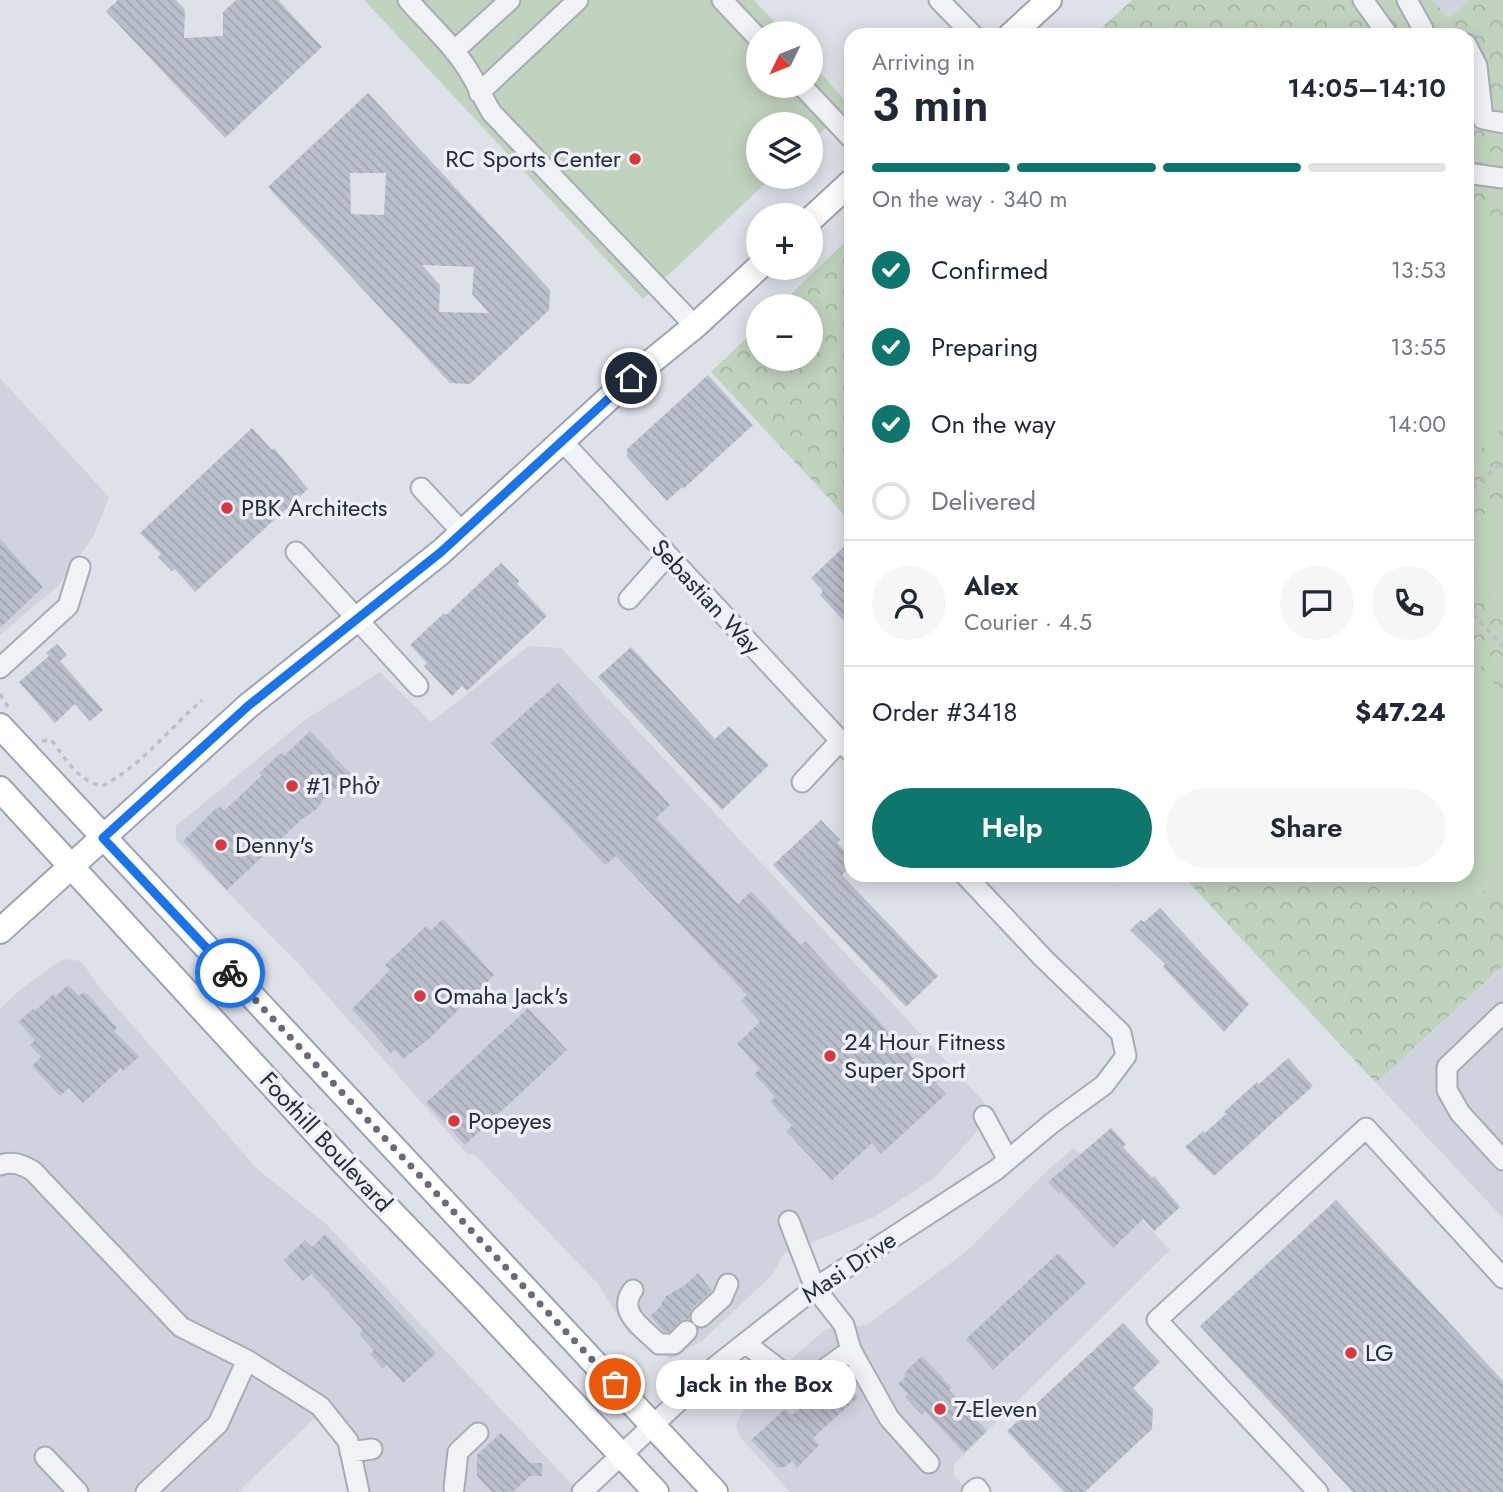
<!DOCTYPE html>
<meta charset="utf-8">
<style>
body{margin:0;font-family:Jost,sans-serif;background:#f6f6f7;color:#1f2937;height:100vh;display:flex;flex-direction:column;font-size:26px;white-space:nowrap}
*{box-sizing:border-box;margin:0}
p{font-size:23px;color:#747a83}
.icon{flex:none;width:38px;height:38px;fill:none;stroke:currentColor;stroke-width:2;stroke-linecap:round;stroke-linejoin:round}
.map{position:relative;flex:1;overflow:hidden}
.sheet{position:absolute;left:844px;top:28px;width:630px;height:854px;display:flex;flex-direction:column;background:#fff;border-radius:21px;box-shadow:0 4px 18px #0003}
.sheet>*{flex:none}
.needle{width:46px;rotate:227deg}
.fabs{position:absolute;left:746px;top:21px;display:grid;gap:14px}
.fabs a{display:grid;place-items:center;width:77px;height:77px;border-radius:50%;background:#fff;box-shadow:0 4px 18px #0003;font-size:35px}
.pin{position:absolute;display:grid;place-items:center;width:60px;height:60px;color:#fff;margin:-30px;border:4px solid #fff;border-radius:50%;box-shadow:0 2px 7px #0007}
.courier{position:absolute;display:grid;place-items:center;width:70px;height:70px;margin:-35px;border:5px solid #1a73e8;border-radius:50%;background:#fff;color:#222;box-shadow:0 2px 9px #0007}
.bubble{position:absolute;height:49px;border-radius:24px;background:#fff;box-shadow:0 4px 18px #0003;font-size:23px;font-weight:600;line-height:49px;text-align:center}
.overview em{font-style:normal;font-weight:600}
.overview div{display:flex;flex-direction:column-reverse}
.overview{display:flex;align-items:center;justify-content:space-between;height:119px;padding:0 28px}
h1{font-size:46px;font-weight:600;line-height:52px}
.bar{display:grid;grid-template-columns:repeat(4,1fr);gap:10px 7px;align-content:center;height:84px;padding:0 28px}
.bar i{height:9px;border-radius:5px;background:#e0e1e3}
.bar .active{background:#0f766e}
.bar p{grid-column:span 4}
.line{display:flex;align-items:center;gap:18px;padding:0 28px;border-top:2px solid #e0e1e3}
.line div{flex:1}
.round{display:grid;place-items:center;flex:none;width:74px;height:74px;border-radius:37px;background:#f6f6f7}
ol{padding:0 28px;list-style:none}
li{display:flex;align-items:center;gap:21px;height:77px}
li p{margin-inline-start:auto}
li .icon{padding:7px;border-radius:50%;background:#0f766e;color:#fff;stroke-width:4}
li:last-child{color:#747a83}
li i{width:38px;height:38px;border:4px solid #e0e1e3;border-radius:50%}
.button{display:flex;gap:14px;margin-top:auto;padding:14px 28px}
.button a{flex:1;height:80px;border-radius:42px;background:#0f766e;color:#fff;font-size:28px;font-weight:600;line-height:80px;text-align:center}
.button a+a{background:#f6f6f7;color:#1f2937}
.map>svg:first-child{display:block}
</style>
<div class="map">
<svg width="1503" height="1492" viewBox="0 0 1503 1492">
<defs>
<pattern id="forest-crowns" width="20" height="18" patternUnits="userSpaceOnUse" patternTransform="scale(1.75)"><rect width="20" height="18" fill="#c1d3be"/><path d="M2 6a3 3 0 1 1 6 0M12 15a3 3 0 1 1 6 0" fill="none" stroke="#a6b5a4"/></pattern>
<pattern id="building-back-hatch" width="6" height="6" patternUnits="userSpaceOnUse" patternTransform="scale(1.75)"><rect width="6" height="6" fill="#babfcc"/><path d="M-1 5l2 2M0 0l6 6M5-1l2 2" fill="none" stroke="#a0a4b0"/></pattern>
</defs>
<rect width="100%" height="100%" fill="#dde1e8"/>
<!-- built -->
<path fill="#cfd3de" d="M1432 0H1469L1449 18Z
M0 378 109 497 94 535 59 585 0 635Z
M529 646 561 648 984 1102 976 1133 934 1178 876 1216 784 1254 771 1276 703 1340 671 1359 628 1333 599 1285 474 1154H467L299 964 176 840V826L305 720 380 672 431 722Z
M63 959 81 961 101 989 256 1168 326 1224 579 1492H352L339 1442 318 1415 238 1492H0V1009L20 990Z
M1503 967V1218L1376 1083Z
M1074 1148 1170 1250 954 1464V1475L969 1492H790L740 1437 736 1426 744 1407 761 1385 826 1329 867 1325 967 1251 1052 1166Z"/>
<!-- forest -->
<path fill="url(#forest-crowns)" d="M1132 0H1432L1449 18 1469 0H1503V966L1376 1083 1182 875H1466V35H1094Z
M850 237V521L711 372 758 327V359H810V306H779Z"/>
<!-- pitch -->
<path fill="#c1d3be" d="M364 0H754L785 33H758V86H810V61L850 106 810 142V124H758V177H772L643 299Z
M1467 214 1503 218V427L1467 462Z
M1503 505V606L1467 567 1466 537Z
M1467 652 1503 693V885C1465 903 1396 890 1358 875H1466Z"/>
<!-- building -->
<path fill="url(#building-back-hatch)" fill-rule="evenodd" d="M118 0H176L185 10 184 38 223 36V12L236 0H278L322 47 225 138 106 11Z
M368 93 550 290 549 310 470 384 450 383 268 187ZM350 173H386L384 215 351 214ZM422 265 474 267 472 294 489 313 439 312 440 285Z
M708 375 753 425 683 489 682 487 667 501 627 457V449Z
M252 428 272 450 274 448 308 489 195 592 175 569 172 571 158 557 161 554 140 533Z
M0 539 43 587 0 628Z
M850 541V628L820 595 823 591 811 578Z
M501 563 519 581 517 584 547 616 467 691 462 686 452 696 424 666 427 663 410 645 444 613 446 615Z
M57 644 67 655 60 661 103 710 90 721 75 704 55 723 19 682 49 656 46 653Z
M631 647 715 739 729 726 769 765 722 810 598 677Z
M558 683 670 805 656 818 738 904 751 891 801 945 805 941 946 1094 881 1154 872 1143 832 1180 786 1131 792 1126 770 1102 775 1097 754 1074 760 1069 737 1044 760 1022 741 1001 747 995 616 856 605 865 491 743Z
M310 731 351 774 323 800 317 809 302 819 227 890 183 841 215 809 220 807 224 811 262 775 259 773 281 753 284 756Z
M821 820 840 840 837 843 850 857V867L842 875 938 976 906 1007 773 865Z
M1160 908 1249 1004 1224 1032 1163 967 1165 964 1130 930 1141 920 1144 922Z
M443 919 494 975 430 1038 403 1059 395 1050 391 1053 352 1009 390 970 385 965 426 926 431 930Z
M68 985 79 996 83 992 89 996 117 1028 114 1031 139 1057 123 1071 121 1068 83 1103 69 1088 60 1096 32 1066 41 1057 30 1045 35 1040 18 1022 33 1009 35 1011 53 994 56 996Z
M528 1008 567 1050 465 1145 426 1103Z
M1288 1058 1313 1086 1214 1176 1185 1147 1203 1131 1205 1133 1226 1114 1224 1112 1257 1082 1259 1084Z
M1111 1128 1126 1144 1123 1147 1152 1178 1154 1176 1180 1207 1154 1231 1143 1219 1113 1248 1061 1192 1059 1194 1048 1182Z
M1336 1200 1503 1381V1492H1353L1200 1326Z
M325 1234 436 1353 403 1383 387 1365 383 1369 370 1354 374 1350 359 1334 363 1330 311 1274 303 1281 284 1260 305 1240 312 1247Z
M1058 1253 1086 1283 993 1370 966 1339Z
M698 1273 712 1291 692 1308 689 1319H683L669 1332H664L650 1316 658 1309 666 1296 684 1286Z
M1123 1323 1160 1362 1133 1388 1153 1409 1152 1429 1085 1492H1064L1007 1431Z
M922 1356 952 1388 949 1390 987 1431 964 1453 925 1411 922 1415 905 1397 908 1394 898 1384 906 1376 904 1373Z
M838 1375 858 1397 813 1438 819 1445 797 1468 792 1461 785 1467 778 1468 751 1440 785 1409 792 1415Z
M501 1433 530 1463H542V1476H530L513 1492H492L477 1476V1455Z"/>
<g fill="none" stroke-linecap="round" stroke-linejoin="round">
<defs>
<path id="minor" d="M408 0C428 23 452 44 468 70 477 84 483 99 492 113L695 326
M722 0 758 38
M939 0 973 35
M1363 0 1388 35
M1407 0 1423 29 1421 35
M1466 44 1477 66 1483 119 1503 123
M454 51 510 0
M802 86 850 137
M479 93 578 0
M1466 173 1503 178
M562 441 850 751
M421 488 462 532
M296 552 418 686
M629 599 667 556
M0 668 68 606 80 567
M802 782 840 741
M1503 1013 1447 1067V1090L1460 1113 1503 1160
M984 1116 1008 1160
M0 1165C13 1161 21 1164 33 1171L181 1327 247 1360 320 1406 348 1441 359 1492
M789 1221 815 1288 844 1325 851 1350 889 1418 929 1463
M633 1290C616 1312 644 1329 659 1344H674L687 1331
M701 1317 722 1298 728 1284
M745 1343 801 1386 851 1350
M350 1452 372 1449
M45 1457 78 1492
M454 1488 458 1452 478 1433
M146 1492 218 1424 247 1360
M582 1492 716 1366 815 1288 996 1170 1052 1123 1104 1085 1126 1056 1121 1033 1044 959 965 875
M972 1492 977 1488 980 1492
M1318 1492 1157 1320 1366 1128 1503 1278"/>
<path id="major" d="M1011 35 1049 0
M810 220 850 183
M0 726 715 1492
M0 789 342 1161 478 1302 656 1492
M0 931 248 706 441 552 631 378 695 326 758 268"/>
</defs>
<!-- minor casing -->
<use href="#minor" stroke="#a6abb6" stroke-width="23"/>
<!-- major casing -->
<use href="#major" stroke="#9ca3b5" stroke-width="28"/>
<!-- path -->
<path stroke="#bbbfc7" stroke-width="3.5" stroke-dasharray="5 5" stroke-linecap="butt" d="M1466 495 1503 461
M1466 607 1503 646
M0 694 8 707
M42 741 51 740C66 758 76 780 102 786 139 768 171 727 202 700"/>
<!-- minor -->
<use href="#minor" stroke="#f0f2f6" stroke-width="19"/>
<!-- major -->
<use href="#major" stroke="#fff" stroke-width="24"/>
</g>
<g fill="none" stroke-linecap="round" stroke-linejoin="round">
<!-- done -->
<path stroke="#656c7b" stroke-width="7" stroke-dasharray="0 12.6" d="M230 973 615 1384"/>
<!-- route -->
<path stroke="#1a73e8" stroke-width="9" d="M230 973 103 838 248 706 441 552 631 378"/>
</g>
<!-- markers -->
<g fill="#d83740" stroke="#edf0f6" stroke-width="2.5">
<circle cx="635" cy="159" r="7"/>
<circle cx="227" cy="508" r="7"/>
<circle cx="292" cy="786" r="7"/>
<circle cx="221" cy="845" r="7"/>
<circle cx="420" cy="996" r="7"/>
<circle cx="830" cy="1056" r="7"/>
<circle cx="454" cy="1121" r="7"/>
<circle cx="1351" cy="1353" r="7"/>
<circle cx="940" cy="1409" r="7"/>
</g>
<g text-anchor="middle" stroke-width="7" stroke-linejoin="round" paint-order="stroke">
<!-- poi labels -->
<g font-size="24" fill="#252d40" stroke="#edf0f6" text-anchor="start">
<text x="621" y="167" text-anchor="end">RC Sports Center</text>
<text x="241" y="516">PBK Architects</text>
<text x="306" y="794">#1 Phở</text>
<text x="235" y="853">Denny's</text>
<text x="434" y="1004">Omaha Jack's</text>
<text x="844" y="1050">24 Hour Fitness<tspan x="844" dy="28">Super Sport</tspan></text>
<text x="468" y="1129">Popeyes</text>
<text x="1365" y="1361">LG</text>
<text x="954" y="1417">7-Eleven</text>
</g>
<!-- street labels -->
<g font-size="24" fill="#252d40" stroke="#edf0f6">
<text transform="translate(706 597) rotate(47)" y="8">Sebastian Way</text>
<text transform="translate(326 1142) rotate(47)" y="8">Foothill Boulevard</text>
<text transform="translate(849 1267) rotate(-34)" y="8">Masi Drive</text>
</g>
</g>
</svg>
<div class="fabs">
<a><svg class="needle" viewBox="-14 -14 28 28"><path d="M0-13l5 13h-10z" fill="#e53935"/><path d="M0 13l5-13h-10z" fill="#747a83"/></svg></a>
<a><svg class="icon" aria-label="layers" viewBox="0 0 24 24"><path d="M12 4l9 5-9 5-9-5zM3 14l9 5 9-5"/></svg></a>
<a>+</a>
<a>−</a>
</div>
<div class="pin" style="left:615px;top:1384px;background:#ea580c"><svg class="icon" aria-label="bag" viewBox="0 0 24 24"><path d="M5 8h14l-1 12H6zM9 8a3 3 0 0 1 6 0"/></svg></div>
<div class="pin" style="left:631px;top:378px;background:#1f2937"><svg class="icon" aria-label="home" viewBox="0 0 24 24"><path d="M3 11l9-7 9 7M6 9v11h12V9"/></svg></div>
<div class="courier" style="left:230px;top:973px"><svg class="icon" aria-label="bike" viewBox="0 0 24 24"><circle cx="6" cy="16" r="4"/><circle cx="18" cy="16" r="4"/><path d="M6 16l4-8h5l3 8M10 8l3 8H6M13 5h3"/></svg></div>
<div class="bubble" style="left:656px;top:1360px;width:200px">Jack in the Box</div>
<section class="sheet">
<div class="overview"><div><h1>3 min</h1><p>Arriving in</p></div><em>14:05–14:10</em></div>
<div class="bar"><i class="active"></i><i class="active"></i><i class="active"></i><i></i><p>On the way · 340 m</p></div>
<ol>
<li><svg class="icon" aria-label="check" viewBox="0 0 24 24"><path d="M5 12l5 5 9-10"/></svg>Confirmed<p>13:53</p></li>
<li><svg class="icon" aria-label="check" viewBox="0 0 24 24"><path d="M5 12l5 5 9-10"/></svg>Preparing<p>13:55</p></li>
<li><svg class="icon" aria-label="check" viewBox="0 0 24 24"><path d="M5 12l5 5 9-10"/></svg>On the way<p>14:00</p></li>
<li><i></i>Delivered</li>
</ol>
<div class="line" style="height:126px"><a class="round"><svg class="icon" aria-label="person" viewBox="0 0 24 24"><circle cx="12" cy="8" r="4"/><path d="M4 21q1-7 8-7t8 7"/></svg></a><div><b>Alex</b><p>Courier · 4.5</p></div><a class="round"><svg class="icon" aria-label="chat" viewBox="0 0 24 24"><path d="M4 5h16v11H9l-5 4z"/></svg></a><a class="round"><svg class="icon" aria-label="phone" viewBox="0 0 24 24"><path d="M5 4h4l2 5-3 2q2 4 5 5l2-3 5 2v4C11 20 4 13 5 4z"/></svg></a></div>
<div class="line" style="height:91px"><div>Order #3418</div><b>$47.24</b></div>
<div class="button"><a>Help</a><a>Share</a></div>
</section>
</div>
